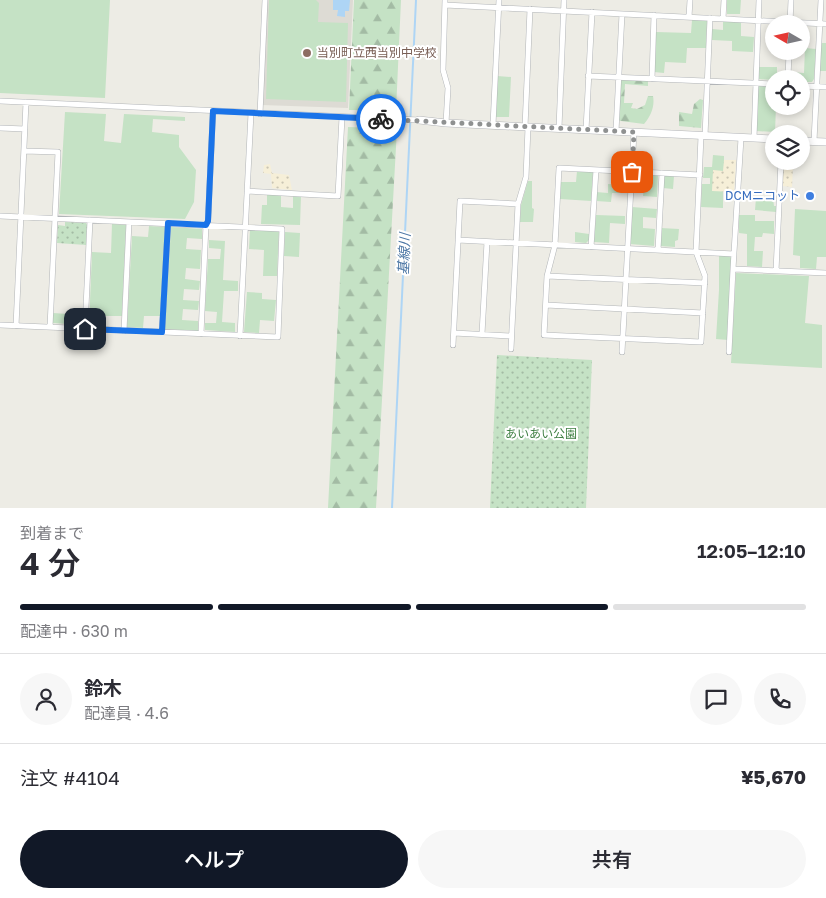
<!DOCTYPE html>
<html lang="ja">
<meta charset="utf-8">
<style>
body{margin:0;font-family:"Golos Text","Noto Sans JP",sans-serif;background:#f7f7f7;color:#2b2b33;height:100vh;display:flex;flex-direction:column;font-size:19px;white-space:nowrap}
*{box-sizing:border-box;margin:0}
p{font-size:16px;color:#7c7c81}
.icon{flex:none;width:28px;height:28px;fill:none;stroke:currentColor;stroke-width:2;stroke-linecap:round;stroke-linejoin:round}
.map{position:relative;height:508px;overflow:hidden}
.details{display:flex;flex-direction:column;background:#fff;flex:1}
.details>*{flex:none}
.needle{width:32px;rotate:279deg}
.fabs{position:absolute;left:765px;top:15px;display:grid;gap:10px}
.fabs a{display:grid;place-items:center;width:45px;height:45px;border-radius:50%;background:#fff;box-shadow:0 2px 8px #0003;font-size:25px}
.pin{position:absolute;display:grid;place-items:center;width:42px;height:42px;color:#fff;margin:-21px;border-radius:10px;box-shadow:0 2px 8px #0006}
.courier{position:absolute;display:grid;place-items:center;width:50px;height:50px;margin:-25px;border:4px solid #1a73e8;border-radius:50%;background:#fff;color:#222;box-shadow:0 1px 6px #0007}
.overview em{font-style:normal;font-weight:600}
.overview div{display:flex;flex-direction:column-reverse}
.overview{display:flex;align-items:center;justify-content:space-between;height:85px;padding:0 20px}
h1{font-size:32px;font-weight:600;line-height:38px}
.bar{display:grid;grid-template-columns:repeat(4,1fr);gap:8px 5px;align-content:center;height:60px;padding:0 20px}
.bar i{height:6px;border-radius:4px;background:#e1e1e2}
.bar .on{background:#111827}
.bar p{grid-column:span 4}
.line{display:flex;align-items:center;gap:12px;padding:0 20px;border-top:1px solid #e1e1e2}
.line div{flex:1}
.round{display:grid;place-items:center;flex:none;width:52px;height:52px;border-radius:26px;background:#f7f7f7}
.button{display:flex;gap:10px;margin-top:auto;padding:10px 20px}
.button a{flex:1;height:58px;border-radius:30px;background:#111827;color:#fff;font-size:20px;font-weight:600;line-height:58px;text-align:center}
.button a+a{background:#f7f7f7;color:#2b2b33}
.map>svg:first-child{display:block}
</style>
<div class="map">
<svg width="826" height="508" viewBox="0 0 826 508">
<defs>
<pattern id="forest-firs" width="22" height="20" patternUnits="userSpaceOnUse" patternTransform="scale(1.25)"><rect width="22" height="20" fill="#c5e2c5"/><path d="M5 1l3.5 6h-7zM16 11l3.5 6h-7z" fill="#a3bba4"/></pattern>
<pattern id="sand-dots" width="8" height="8" patternUnits="userSpaceOnUse" patternTransform="scale(1.25)"><rect width="8" height="8" fill="#f6efd8"/><path d="M2 2h.1M6 6h.1" fill="none" stroke="#cac5b3" stroke-width="1.8" stroke-linecap="round"/></pattern>
<pattern id="park-dots" width="8" height="8" patternUnits="userSpaceOnUse" patternTransform="scale(1.25)"><rect width="8" height="8" fill="#c5e2c5"/><path d="M2 2h.1M6 6h.1" fill="none" stroke="#a3bba4" stroke-width="1.8" stroke-linecap="round"/></pattern>
</defs>
<rect width="100%" height="100%" fill="#edece5"/>
<!-- education -->
<path fill="#dddbd4" d="M267 0H353L348 108 262 105Z"/>
<!-- grass -->
<path fill="#c5e2c5" d="M0 0H110L105 98 0 93Z
M269 0H316L319 3 318 22 348 23 346 102 266 99Z
M727 0H741L740 14H727Z
M692 20H707L706 48H687L686 63 665 62 664 73 654 72 656 32 691 33Z
M723 21 741 22V36L754 37 753 52 732 51V41L712 40V29L723 30Z
M821 43H826V71H819Z
M805 48 816 49 814 79 812 82H801V79H791V72L804 73Z
M758 67H777V79H774V80L758 79Z
M497 76 511 77 509 117H495Z
M758 86 774 87V106H776L775 132 756 131Z
M65 112 106 114 104 141 121 143 124 114 185 117V121L153 119 152 132 179 135V147L196 170 194 202 185 219 59 214Z
M713 155 724 156V171H713V191H723V208L701 207 702 184H710V178H703L704 167H712Z
M577 171 593 172 591 201 560 199 561 182H576Z
M634 174 658 175 657 197 643 196 644 186 633 185Z
M666 175 674 176 673 189 663 188 664 177Z
M528 181H532V208L534 209 533 222H520L521 205Z
M608 184 627 185V193H612L611 202 596 201V192L608 193Z
M267 194H281V207L293 208V196H301L300 225 261 224 262 205H267Z
M756 198 773 199 774 206H776V212L755 210Z
M632 207 657 209 656 218 643 217V228L655 229 654 246 630 244Z
M795 209 826 211V257H817L816 269 800 268V256L793 255Z
M596 215 625 216V224L610 223 609 243 594 242Z
M739 215H755V221H774V234L763 233 762 237H755L754 251H763L762 267 747 266V234L739 233Z
M112 224 126 225 122 316H105L104 326H89L92 252 111 253Z
M149 226 165 227 160 316H144L143 328 127 327 132 236 148 237Z
M171 227 202 229V239L187 238 186 249 201 250 200 269 186 268 185 279 200 281 199 290 184 289 183 300 199 301 198 310 183 309 182 320 198 321V331L165 329Z
M661 228 679 229 678 240 675 241V247L660 246Z
M250 230 279 231 277 276H263L264 250 249 249Z
M285 232 300 233 299 257 284 256Z
M575 232 589 234V240L586 243 575 242Z
M209 240 225 241 223 280 238 281V291H224L222 322 235 323V332L205 330V323H216L217 312 205 311 208 259H220L221 249 209 248Z
M719 256H730L732 260 728 340 716 339 719 290Z
M736 273 809 276 805 323 822 325V368L731 363Z
M247 292 262 293V299L276 300 274 321 260 320 259 333 244 332Z
M53 313 83 315V325L53 323Z"/>
<!-- forest -->
<path fill="url(#forest-firs)" d="M354 0H401L396 111 349 110Z
M622 79 648 81V86L625 84 624 103H633L631 108 637 109 645 105 648 96H653C655 106 651 116 644 124L621 121 618 120 620 82Z
M700 99 703 100 701 128 679 126V112L692 114 694 104Z
M348 127 397 129 376 508H328Z"/>
<!-- sand -->
<path fill="url(#sand-dots)" d="M724 160H736L734 192 712 191 713 170 723 171Z
M270 164 272 173 289 175 292 190 272 188 271 174 263 173 264 165Z
M783 164 793 165 792 187 782 186Z"/>
<!-- park -->
<path fill="url(#park-dots)" d="M65 222 86 223 87 225 86 245 57 243 58 225 65 226Z
M497 355 592 360 586 508H490Z"/>
<!-- water -->
<path fill="#aed5f5" d="M333 0H350L349 11H345V17L337 16 338 10H333Z"/>
<g fill="none" stroke-linecap="round" stroke-linejoin="round">
<!-- stream -->
<path stroke="#aed5f5" stroke-width="2" d="M392 508 416 0"/>
<defs>
<path id="street" d="M445 0 443 70 448 88 446 123
M445 5 826 24
M689 17 690 0
M723 19 724 0
M790 23 791 0
M588 76 774 84
M652 79 654 15
M788 79 789 51
M801 86 826 87
M0 101 419 120
M260 114 265 0
M493 125 499 0
M525 127 530 9
M0 128 25 129
M559 128 564 0
M586 130 592 12
M616 131 622 14
M705 136 710 18
M741 138 733 269 826 273
M754 138 759 0
M814 141 821 0
M24 151 58 152 50 327
M700 175 559 168 555 245 547 276 544 335 701 342 705 276 696 252 701 136
M247 191 338 196 342 117
M0 216 282 229 278 337 0 325
M458 240 734 254
M591 247 596 170
M658 250 662 173
M776 271 781 161
M547 276 705 283
M546 305 703 313
M16 326 26 102
M85 329 90 220
M124 331 129 222
M162 332 168 223
M454 333 511 336
M201 334 206 225 208 221 213 111
M482 334 487 242
M240 336 251 113
M453 345 460 201 518 204
M511 349 518 204 526 177 528 127
M622 352 634 132
M729 352 733 269"/>
<path id="secondary" d="M419 120 446 123 774 139
M801 141 826 142"/>
</defs>
<!-- street casing -->
<use href="#street" stroke="#b2b5b8" stroke-width="6"/>
<!-- secondary casing -->
<use href="#secondary" stroke="#b2b4b8" stroke-width="8"/>
<!-- street -->
<use href="#street" stroke="#fff" stroke-width="5"/>
<!-- secondary -->
<use href="#secondary" stroke="#fff" stroke-width="7"/>
</g>
<g fill="none" stroke-linecap="round" stroke-linejoin="round">
<!-- done -->
<path stroke="#8f9191" stroke-width="5" stroke-dasharray="0 9" d="M381 119 634 132 632 172"/>
<!-- route -->
<path stroke="#1a73e8" stroke-width="6" d="M85 329 162 332 168 223 206 225 208 221 213 111 381 119"/>
</g>
<!-- markers -->
<circle fill="#8d6e63" stroke="#fff" stroke-width="2" cx="307" cy="53" r="5"/>
<circle fill="#3f7fe0" stroke="#fff" stroke-width="2" cx="810" cy="196" r="5"/>
<g text-anchor="middle" stroke-width="4" stroke-linejoin="round" paint-order="stroke">
<!-- education labels -->
<g font-size="12" fill="#785e54" stroke="#fff" text-anchor="start">
<text x="317" y="57">当別町立西当別中学校</text>
</g>
<!-- shop labels -->
<g font-size="12" fill="#366cbe" stroke="#fff" text-anchor="end">
<text x="800" y="200">DCMニコット</text>
</g>
<!-- park labels -->
<g font-size="12" fill="#408044" stroke="#fff">
<text x="541" y="438">あいあい公園</text>
</g>
<!-- water labels -->
<g font-size="14" font-style="italic" fill="#4d77a5" stroke="#fff">
<text transform="translate(404 254) rotate(-87)" y="5">基線川</text>
</g>
</g>
</svg>
<div class="fabs">
<a><svg class="needle" viewBox="-14 -14 28 28"><path d="M0-13l5 13h-10z" fill="#e53935"/><path d="M0 13l5-13h-10z" fill="#7c7c81"/></svg></a>
<a><svg class="icon" aria-label="locate" viewBox="0 0 24 24"><circle cx="12" cy="12" r="6"/><path d="M12 2v4M12 18v4M2 12h4M18 12h4"/></svg></a>
<a><svg class="icon" aria-label="layers" viewBox="0 0 24 24"><path d="M12 4l9 5-9 5-9-5zM3 14l9 5 9-5"/></svg></a>
</div>
<div class="pin" style="left:632px;top:172px;background:#ea580c"><svg class="icon" aria-label="bag" viewBox="0 0 24 24"><path d="M5 8h14l-1 12H6zM9 8a3 3 0 0 1 6 0"/></svg></div>
<div class="pin" style="left:85px;top:329px;background:#1f2937"><svg class="icon" aria-label="home" viewBox="0 0 24 24"><path d="M3 11l9-7 9 7M6 9v11h12V9"/></svg></div>
<div class="courier" style="left:381px;top:119px"><svg class="icon" aria-label="bike" viewBox="0 0 24 24"><circle cx="6" cy="16" r="4"/><circle cx="18" cy="16" r="4"/><path d="M6 16l4-8h5l3 8M10 8l3 8H6M13 5h3"/></svg></div>
</div>
<section class="details">
<div class="overview"><div><h1>4 分</h1><p>到着まで</p></div><em>12:05–12:10</em></div>
<div class="bar"><i class="on"></i><i class="on"></i><i class="on"></i><i></i><p>配達中 · 630 m</p></div>
<div class="line" style="height:90px"><a class="round"><svg class="icon" aria-label="person" viewBox="0 0 24 24"><circle cx="12" cy="8" r="4"/><path d="M4 21q1-7 8-7t8 7"/></svg></a><div><b>鈴木</b><p>配達員 · 4.6</p></div><a class="round"><svg class="icon" aria-label="chat" viewBox="0 0 24 24"><path d="M4 5h16v11H9l-5 4z"/></svg></a><a class="round"><svg class="icon" aria-label="phone" viewBox="0 0 24 24"><path d="M5 4h4l2 5-3 2q2 4 5 5l2-3 5 2v4C11 20 4 13 5 4z"/></svg></a></div>
<div class="line" style="height:65px"><div>注文 #4104</div><b>¥5,670</b></div>
<div class="button"><a>ヘルプ</a><a>共有</a></div>
</section>
